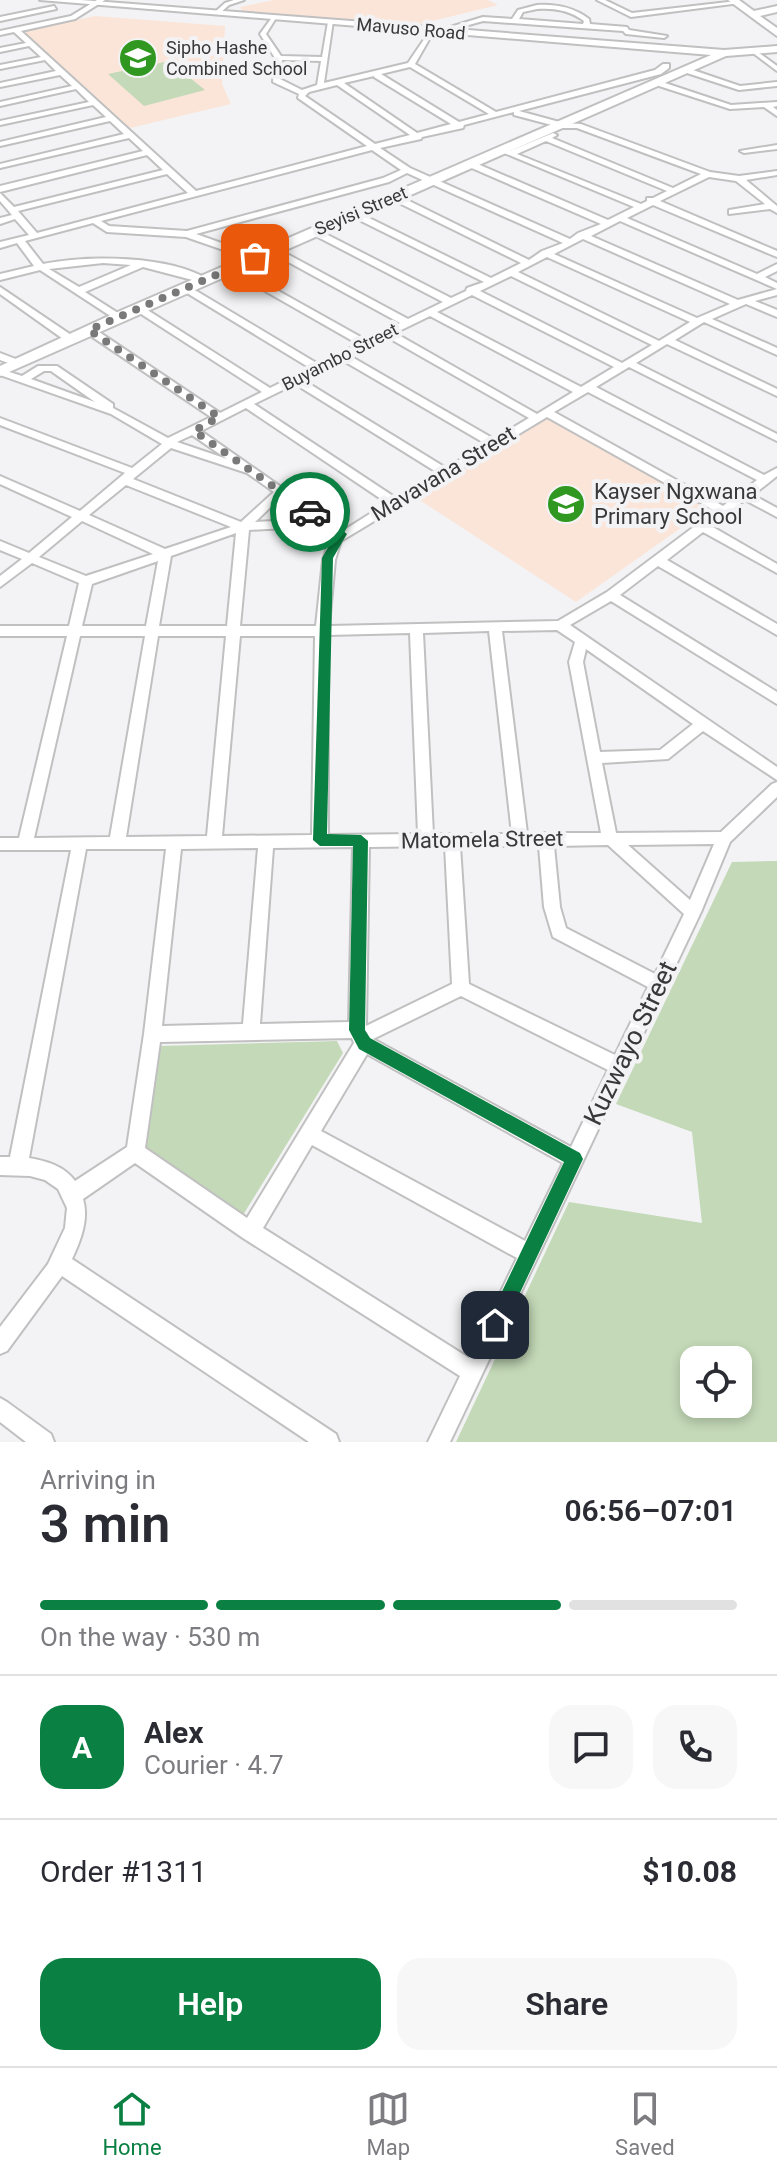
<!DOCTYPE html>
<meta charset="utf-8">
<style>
body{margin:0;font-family:Roboto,sans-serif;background:#f7f7f7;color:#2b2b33;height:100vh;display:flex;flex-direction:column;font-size:30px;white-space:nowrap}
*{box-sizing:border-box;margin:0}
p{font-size:26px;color:#7c7c81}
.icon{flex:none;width:44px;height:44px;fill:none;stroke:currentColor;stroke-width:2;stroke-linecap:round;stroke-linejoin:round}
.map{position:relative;height:1442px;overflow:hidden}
.side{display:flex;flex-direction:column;background:#fff;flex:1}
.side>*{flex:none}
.buttons{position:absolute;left:680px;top:1346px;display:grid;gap:16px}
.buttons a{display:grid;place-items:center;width:72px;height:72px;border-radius:16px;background:#fff;box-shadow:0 4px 12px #0003;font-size:40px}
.pin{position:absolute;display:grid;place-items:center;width:68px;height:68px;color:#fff;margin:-34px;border-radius:16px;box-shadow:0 4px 12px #0006}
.courier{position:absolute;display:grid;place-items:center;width:80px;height:80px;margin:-40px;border:6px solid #0b8043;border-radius:50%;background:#fff;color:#222;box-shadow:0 2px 10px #0007}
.headline em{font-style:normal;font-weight:600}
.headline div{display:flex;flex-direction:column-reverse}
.headline{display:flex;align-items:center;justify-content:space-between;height:136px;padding:0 40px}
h1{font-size:52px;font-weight:600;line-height:60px}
.bar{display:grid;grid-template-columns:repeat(4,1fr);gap:12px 8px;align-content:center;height:96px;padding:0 40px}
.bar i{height:10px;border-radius:6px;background:#e1e1e2}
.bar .selected{background:#0b8043}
.bar p{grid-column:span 4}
.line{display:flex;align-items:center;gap:20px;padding:0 40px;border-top:2px solid #e1e1e2}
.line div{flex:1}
.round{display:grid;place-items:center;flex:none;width:84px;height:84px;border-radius:24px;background:#f7f7f7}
.cta{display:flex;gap:16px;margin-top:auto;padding:16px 40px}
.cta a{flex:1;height:92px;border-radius:24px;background:#0b8043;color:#fff;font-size:32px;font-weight:600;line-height:92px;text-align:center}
.cta a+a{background:#f7f7f7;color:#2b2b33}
.dock{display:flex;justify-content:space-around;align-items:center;height:112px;border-top:2px solid #e1e1e2;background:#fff;font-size:22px;color:#7c7c81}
.dock a{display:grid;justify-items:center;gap:4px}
.dock .selected{color:#0b8043}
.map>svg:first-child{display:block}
</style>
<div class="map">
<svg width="777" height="1442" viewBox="0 0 777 1442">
<rect width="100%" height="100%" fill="#f3f3f5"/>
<!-- education -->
<path fill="#fbe5d8" d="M274 0H488L498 5 416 25 242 11 240 7Z
M95 16 225 26 222 84 231 104 130 128 23 32Z
M554 415 706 500 709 508 576 602 415 497Z"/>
<!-- green -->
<path fill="#c3d9b7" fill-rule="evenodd" d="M169 61 205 90 144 106 108 74Z
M777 861V1442H456L569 1202 702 1223 692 1132 616 1104 732 862ZM694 1360H738V1404H694Z
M337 1041 343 1053 243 1215 143 1147 159 1046Z"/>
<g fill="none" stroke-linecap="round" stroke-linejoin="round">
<defs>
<path id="street" d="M97 0H105L75 19 21 31 196 191 367 146 298 98 299 94 273 82 275 58 260 34 273 16 276 18 266 34 281 56 322 57 328 22 333 21 324 83 408 63 431 29H435L415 64 496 112 655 70 663 64H669V68L661 74 519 111 563 123 581 124 710 172 739 176 777 171V175L746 180 777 206V213L770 209 729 214V210L765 204 736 181 709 177 660 201 777 251V257L653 205 627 218 757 274 777 264V271L765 277 777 283V289L620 221 591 236 738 300 777 289V295L755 301 777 310V317L746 304 712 319 777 348V355L704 322 675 340 777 389V396L667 344 636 363 777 434V441L629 367 596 387 764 475 777 468V476L753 495 777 508V517L745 500 711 526 777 564V573L703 532 667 560 777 624V635L658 566 620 595 777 692V704L611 601 570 625 777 767V780L703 731 668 759 602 763 616 833 721 832 772 784 777 782V797L730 842 701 912 450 1442H428L460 1376 243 1238 135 1163 83 1199C89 1219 81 1240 72 1259L336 1434 339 1442H309L62 1276 7 1351 0 1354V1327L48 1264 65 1228 67 1208 58 1189 45 1180 30 1176 0 1175V1157H10L71 850H0V838H19L67 636H0V626H69L79 583 32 563 0 587V576L22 559 0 550V541L29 553 72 517 0 484V476L80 511 125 473 0 425V418L132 468 162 444 111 414 0 375V369L22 376 38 366H57L113 404V408L168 438 211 417 85 332V328H93L220 413 262 392 135 310V306H141L270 388 310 368 182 290V286H188L318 364 358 344 228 270V266H234L366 340 400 323 270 252V248H276L408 319 443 302 312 234V230H318L451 298 466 291 467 288 484 282 351 216V212H357L491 278 521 263 391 199V195H397L529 260 542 251 563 243 407 173 389 182 196 234 258 256 260 258 255 261 186 237 107 232 93 223 25 241 43 264C88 255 169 255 209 280L204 283 143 267 85 292 121 315V319H115L40 270 0 280V274L34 266 17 243 0 248V242L29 235 15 219 0 224V218L12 215 0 201V193L14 207 163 170 147 155 0 192V186L143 151 129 138 0 168V164L124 134 110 121 0 146V142L106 117 93 105 0 125V121L89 102 76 89 0 106V102L72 86 60 75 0 87V83L56 71 45 60 0 69V65L41 57 29 46 0 52V48L26 43 14 32 0 35V31L71 16ZM282 60 321 61 317 85 302 90 280 79ZM410 67 489 114 459 122 381 74ZM374 76V77L451 124 417 133 344 83ZM337 85 410 135 375 144 305 96 309 92ZM514 112V115L563 128H577L701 174 673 188 552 138 557 135 553 133 510 151 501 148 497 150 634 207 608 220 473 162H467V166L601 224 578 233 570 239 410 168 380 148 421 139 422 137 463 128 464 125ZM546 141 667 191 653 198H647V201L641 204 517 154ZM372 150 401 170 383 178 187 231 109 226 101 221ZM167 174 188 193 37 233 18 211ZM583 239 730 304 697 318 554 254ZM547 257 690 322 659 341 518 272ZM103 263 131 265 79 287 49 269ZM511 276 652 345 622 363 480 291ZM472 295 614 367 581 387 437 312ZM430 316 573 392 537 414 395 333ZM387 337 529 418 494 439 350 356ZM342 360 486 444 446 468 303 380ZM44 371H51L95 402 31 379ZM295 384 438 473 396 498 254 404ZM588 392 757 480 723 506 554 412ZM246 408 387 503 330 539 323 560 316 626H240L249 530 323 526 328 528 334 524 201 431ZM547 417 715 511 607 592 558 621 329 626 335 560 341 541ZM192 435 227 459 177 442ZM171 448 247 473 274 492 241 522 133 479ZM126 485 231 527 165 549 89 515ZM281 497 313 519 255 522ZM82 521 153 554 86 576 39 557ZM236 533 227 626H159L171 556ZM158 561 146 626H82L92 584ZM557 630 575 642 569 662 601 833H527L502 631ZM489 631 512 834H433L423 633ZM410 633 418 834 328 835V635ZM80 636H145L110 837 34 838ZM158 636H226L207 836 126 837ZM240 636H315L312 835 222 836ZM586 649 693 724 660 750 600 752 583 662ZM714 844 690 900 628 845ZM608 845 684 914 655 974 566 928 560 907 554 846ZM445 846 452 984 366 1026 369 847ZM460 846H539L544 907 553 937 648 987 615 1055 469 984ZM353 847 349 1022 260 1024 273 848ZM258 848 243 1024 162 1026 181 849ZM86 849H166L144 1034 127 1147 75 1181C64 1166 47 1161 29 1158ZM461 996 608 1070 571 1147 373 1039ZM352 1038 354 1043 247 1218 145 1148 160 1042ZM367 1054 563 1163 525 1241 321 1131ZM312 1145 517 1258 469 1358 263 1228Z
M234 0H244L229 5 219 14H215V12L225 3Z
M597 0H605L632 13 737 1 740 3 631 17Z
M537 5C556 4 573 7 589 19L590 24 627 27 629 30 667 36 664 38 626 34 623 31 483 21 440 33 437 31 483 17 512 19 518 10ZM537 9C554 8 569 10 584 21L583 24 519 19 523 12Z
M54 6 56 9 0 21V17Z
M755 50 777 66V71L753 53Z
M687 68 740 86 777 82V86L739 90 684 72Z
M659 81 731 105 777 102V106L773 107 777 110V116L764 107 730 109 656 85 655 83Z
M777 145V149L744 153 740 151Z
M0 287 74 337V341H66L0 294Z
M0 353 21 361 22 363 17 366 0 360Z
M0 1398 7 1402 51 1434 54 1442H26L0 1422Z"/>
<path id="secondary" d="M40 0H81L724 50 777 46V52L726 56 0 376V366L113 314 711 55Z
M728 0H739L754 11 777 6V12L760 16 777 28V36Z"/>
</defs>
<!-- street casing -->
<use href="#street" stroke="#c0c0c1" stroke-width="4"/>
<!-- secondary casing -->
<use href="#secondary" stroke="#c0c0c1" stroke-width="4"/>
<!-- street -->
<use href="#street" fill="#fff" fill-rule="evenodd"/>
<!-- secondary -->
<use href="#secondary" fill="#fff" fill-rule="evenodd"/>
</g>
<!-- route -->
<path fill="#0b8043" d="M306 509H314L347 534 333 558 327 834 361 835 368 841 365 1030 370 1038 580 1153 583 1159 502 1331 495 1334 486 1325 564 1162 359 1049 349 1030 353 846H320L313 840 322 558 335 535 306 514Z"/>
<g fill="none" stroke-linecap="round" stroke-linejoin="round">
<!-- done -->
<path stroke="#79797a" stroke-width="8" stroke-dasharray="0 14.4" d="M255 258 89 330 219 417 194 431 310 512"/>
</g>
<!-- icons -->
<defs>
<symbol id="school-disc" viewBox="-11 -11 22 22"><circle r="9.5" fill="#309821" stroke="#f3f3f5"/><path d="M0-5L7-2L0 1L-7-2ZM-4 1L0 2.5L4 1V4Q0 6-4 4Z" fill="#fff"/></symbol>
</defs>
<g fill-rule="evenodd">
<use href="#school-disc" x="116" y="36" width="44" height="44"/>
<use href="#school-disc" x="544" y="482" width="44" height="44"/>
</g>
<g text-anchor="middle" stroke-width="8" stroke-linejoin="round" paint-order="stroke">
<!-- far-street labels -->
<g font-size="18" fill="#383838" stroke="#f3f3f5">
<text transform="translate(411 29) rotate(5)" y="6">Mavuso Road</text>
<text transform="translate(361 211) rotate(-23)" y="6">Seyisi Street</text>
<text transform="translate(340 357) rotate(-27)" y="6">Buyambo Street</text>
</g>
<!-- far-poi labels -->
<g font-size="18" fill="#383838" stroke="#f3f3f5" text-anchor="start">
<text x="166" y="54">Sipho Hashe<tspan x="166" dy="21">Combined School</tspan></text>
</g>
<!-- street labels -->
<g font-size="22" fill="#383838" stroke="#f3f3f5">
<text transform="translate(443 473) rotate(-31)" y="8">Mavavana Street</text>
<text transform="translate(482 839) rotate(-1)" y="8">Matomela Street</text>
</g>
<!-- poi labels -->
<g font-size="22" fill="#383838" stroke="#f3f3f5" text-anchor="start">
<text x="594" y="499">Kayser Ngxwana<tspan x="594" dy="25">Primary School</tspan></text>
</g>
<!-- near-street labels -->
<g font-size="26" fill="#383838" stroke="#f3f3f5">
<text transform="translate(630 1043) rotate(-64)" y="9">Kuzwayo Street</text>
</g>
</g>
</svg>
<div class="buttons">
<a><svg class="icon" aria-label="locate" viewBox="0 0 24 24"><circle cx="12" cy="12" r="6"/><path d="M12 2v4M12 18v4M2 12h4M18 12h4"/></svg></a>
</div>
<div class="pin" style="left:255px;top:258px;background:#ea580c"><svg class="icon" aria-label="bag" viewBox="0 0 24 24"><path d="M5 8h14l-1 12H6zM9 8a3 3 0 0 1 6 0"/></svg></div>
<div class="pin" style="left:495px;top:1325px;background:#1f2937"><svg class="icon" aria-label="home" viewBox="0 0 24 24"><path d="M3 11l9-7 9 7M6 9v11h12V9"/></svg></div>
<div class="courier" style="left:310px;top:512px"><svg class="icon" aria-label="car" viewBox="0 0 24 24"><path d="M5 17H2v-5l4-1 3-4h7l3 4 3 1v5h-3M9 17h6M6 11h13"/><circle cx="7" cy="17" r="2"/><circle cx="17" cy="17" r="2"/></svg></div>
</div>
<section class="side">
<div class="headline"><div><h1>3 min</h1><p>Arriving in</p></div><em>06:56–07:01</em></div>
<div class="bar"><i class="selected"></i><i class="selected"></i><i class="selected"></i><i></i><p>On the way · 530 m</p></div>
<div class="line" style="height:144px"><b class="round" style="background:#0b8043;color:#fff">A</b><div><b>Alex</b><p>Courier · 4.7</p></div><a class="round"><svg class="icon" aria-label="chat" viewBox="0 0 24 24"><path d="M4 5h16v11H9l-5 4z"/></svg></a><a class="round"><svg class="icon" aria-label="phone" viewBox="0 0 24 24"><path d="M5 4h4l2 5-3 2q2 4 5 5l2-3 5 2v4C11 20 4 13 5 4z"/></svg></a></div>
<div class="line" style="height:104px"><div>Order #1311</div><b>$10.08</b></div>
<div class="cta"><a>Help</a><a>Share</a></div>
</section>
<nav class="dock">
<a class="selected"><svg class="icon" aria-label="home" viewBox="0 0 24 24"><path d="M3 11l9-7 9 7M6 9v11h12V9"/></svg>Home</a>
<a><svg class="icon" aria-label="map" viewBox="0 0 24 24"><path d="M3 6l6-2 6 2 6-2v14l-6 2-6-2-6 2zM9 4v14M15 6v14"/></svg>Map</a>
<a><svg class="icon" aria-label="saved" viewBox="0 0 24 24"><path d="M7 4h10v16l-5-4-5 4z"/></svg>Saved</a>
</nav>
